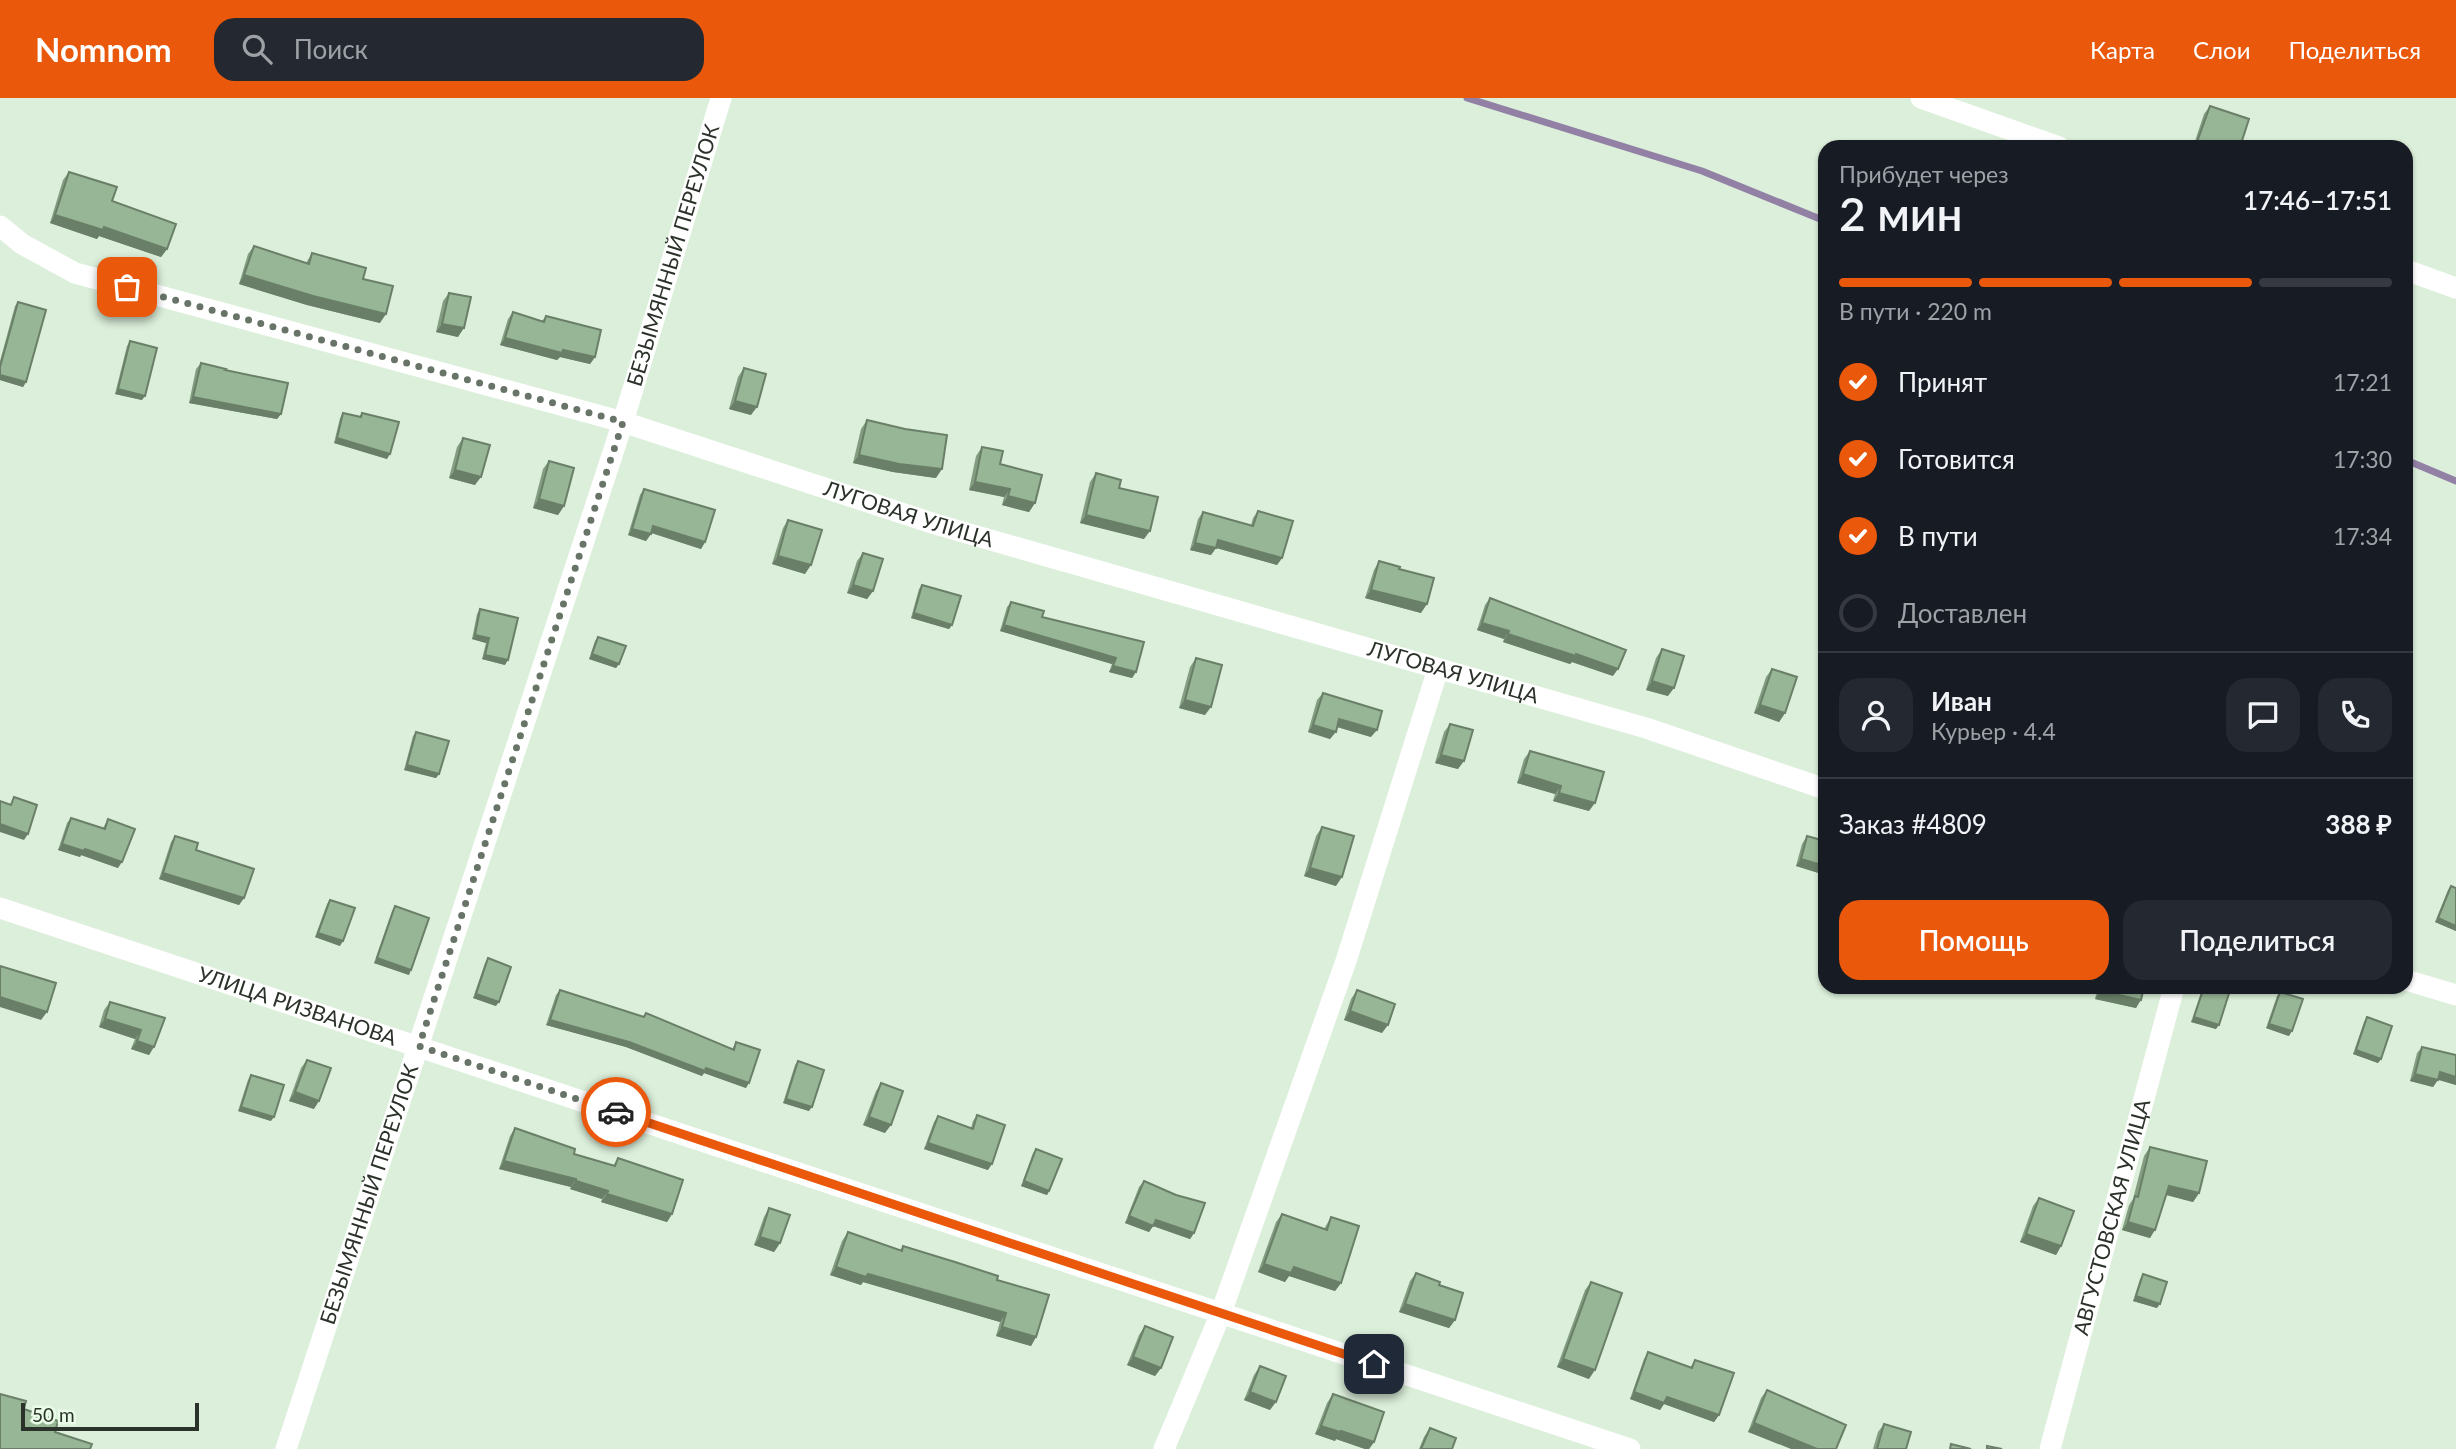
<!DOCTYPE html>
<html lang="ru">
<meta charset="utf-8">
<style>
body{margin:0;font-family:Lato,sans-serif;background:#242831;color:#f1f3f6;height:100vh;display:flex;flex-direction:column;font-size:26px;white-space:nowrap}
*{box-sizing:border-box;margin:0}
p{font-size:23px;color:#9ea1a6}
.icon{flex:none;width:38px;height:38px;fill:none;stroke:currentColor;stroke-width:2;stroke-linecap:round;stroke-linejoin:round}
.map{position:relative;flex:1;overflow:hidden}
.sheet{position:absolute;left:1818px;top:42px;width:595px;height:854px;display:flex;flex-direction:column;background:#171b24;border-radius:21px;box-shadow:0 2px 5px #0004}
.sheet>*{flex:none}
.scale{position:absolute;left:21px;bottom:18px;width:178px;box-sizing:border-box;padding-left:7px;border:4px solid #2b322a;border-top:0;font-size:19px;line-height:24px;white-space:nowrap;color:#2b322a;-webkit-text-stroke:5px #e8fce7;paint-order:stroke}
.pin{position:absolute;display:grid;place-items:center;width:60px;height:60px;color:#fff;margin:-30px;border-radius:14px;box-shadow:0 4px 10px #0006}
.courier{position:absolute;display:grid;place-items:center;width:70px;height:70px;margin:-35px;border:5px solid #ea580c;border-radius:50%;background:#fff;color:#222;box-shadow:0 2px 9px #0007}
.head em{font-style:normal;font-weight:600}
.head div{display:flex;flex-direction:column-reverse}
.head{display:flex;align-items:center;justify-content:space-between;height:119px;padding:0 21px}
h1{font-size:46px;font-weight:600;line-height:52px}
.bar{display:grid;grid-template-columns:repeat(4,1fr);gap:10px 7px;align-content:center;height:84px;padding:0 21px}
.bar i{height:9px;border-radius:5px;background:#363941}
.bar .on{background:#ea580c}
.bar p{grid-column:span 4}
.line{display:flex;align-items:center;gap:18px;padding:0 21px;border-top:2px solid #363941}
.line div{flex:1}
.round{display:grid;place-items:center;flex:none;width:74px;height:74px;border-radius:21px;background:#242831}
ol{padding:0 21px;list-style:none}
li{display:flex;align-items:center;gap:21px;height:77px}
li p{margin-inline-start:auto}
li .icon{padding:7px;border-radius:50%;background:#ea580c;color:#fff;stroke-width:4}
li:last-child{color:#9ea1a6}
li i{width:38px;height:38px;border:4px solid #363941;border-radius:50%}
.button{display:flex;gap:14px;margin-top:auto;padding:14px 21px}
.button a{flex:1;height:80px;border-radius:21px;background:#ea580c;color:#fff;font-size:28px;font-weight:600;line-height:80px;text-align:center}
.button a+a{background:#242831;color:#f1f3f6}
header{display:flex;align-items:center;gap:42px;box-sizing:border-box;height:98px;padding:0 35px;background:#ea580c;color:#fff}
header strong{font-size:33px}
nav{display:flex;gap:38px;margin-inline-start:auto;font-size:24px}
.search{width:490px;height:63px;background:#242831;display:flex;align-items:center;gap:18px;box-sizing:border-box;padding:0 24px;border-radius:21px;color:#9ea1a6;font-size:26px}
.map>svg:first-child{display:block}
</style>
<header>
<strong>Nomnom</strong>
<div class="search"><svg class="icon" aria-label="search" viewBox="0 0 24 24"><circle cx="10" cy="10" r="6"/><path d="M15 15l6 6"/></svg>Поиск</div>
<nav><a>Карта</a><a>Слои</a><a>Поделиться</a></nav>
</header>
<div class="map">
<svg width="2456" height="1351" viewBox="0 0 2456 1351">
<rect width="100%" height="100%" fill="#dbefda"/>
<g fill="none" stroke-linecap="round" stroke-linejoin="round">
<!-- stream -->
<path stroke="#9281a5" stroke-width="7" d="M1467 0 1702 73 1825 123
M2406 362 2456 383"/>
<!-- street -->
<g stroke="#fff" stroke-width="21">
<path d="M1921 0 2059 49"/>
<path id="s1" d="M0 128 22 146 75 175 623 324 935 426 1646 630 1825 691"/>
<path d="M2406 172 2456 190"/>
<path id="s2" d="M0 810 1630 1351"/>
<path d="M2406 882 2456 897"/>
<path id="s3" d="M286 1351 623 324 721 0"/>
<path d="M1164 1351 1221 1215 1346 863 1438 571"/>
<path id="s4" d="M2050 1351 2174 889"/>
</g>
</g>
<!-- wall -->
<path fill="#829d80" d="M2210 8 2240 49H2193L2204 16Z
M69 74 167 151 161 159 99 138 97 141 50 125 63 82Z
M254 148 306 165 312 155 363 181 380 225 307 207 239 186 248 156Z
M449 195 458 239 436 234 443 203Z
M18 204 26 284 23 289 0 282V263L15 208Z
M513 214 542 223 546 218 595 259 590 266 560 259 557 262 500 247 508 221Z
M130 243 142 302 115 296 127 248Z
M201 265 225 272 281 316 277 321 189 305 196 271Z
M744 270 751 317 729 311 738 279Z
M343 315 359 319 362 315 387 361 334 345 340 320Z
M867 322 936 380 893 374 853 365 861 331Z
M463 340 475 387 449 380 457 349Z
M982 349 1000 366 1035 405 1029 414 1002 407 1004 399 969 392 976 358Z
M549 363 564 408 558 417 533 410 543 371Z
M1096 375 1119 390 1144 441 1080 425 1090 384Z
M644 391 705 444 701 451 651 435 646 443 628 437 640 397Z
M1258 413 1282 460 1277 467 1216 450 1211 457 1190 452 1198 421 1203 414 1251 427 1253 420Z
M788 422 805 476 772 466 783 430Z
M863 455 873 493 867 501 847 495 857 463Z
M1379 463 1399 471 1421 515 1365 500 1374 472Z
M922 487 952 527 949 531 911 520 919 491Z
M1490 500 1613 578 1572 564 1570 566 1503 544 1504 541 1477 532 1485 507Z
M1011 504 1042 519 1144 544 1136 574 1132 580 1109 574 1112 566 1000 533 1007 509Z
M480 511 505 567 482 561 486 545 472 541 477 516Z
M598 539 619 566 616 570 589 561 595 543Z
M1662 551 1668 598 1646 592 1656 560Z
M1196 560 1205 617 1179 610 1190 569Z
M1772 571 1785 615 1779 624 1754 615 1766 579Z
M1323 595 1371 639 1337 629 1330 641 1308 634 1317 602Z
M1825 614V635L1820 633Z
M1450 626 1458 671 1435 665 1444 634Z
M416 634 439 676 436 680 404 672 413 638Z
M1530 653 1589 713 1553 703 1555 696 1517 685 1524 661Z
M71 720 103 730 108 721 118 770 81 757 80 759 58 752 67 725Z
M1322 729 1336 788 1304 778 1316 738Z
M175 738 196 752 244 800 239 807 159 781 171 744Z
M1807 738 1825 743V777L1796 768 1802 746Z
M2451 788 2456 833 2435 824 2448 792Z
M330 802 340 848 315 839 327 806Z
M395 808 409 877 374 865 392 813Z
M488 860 496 908 473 900 485 865Z
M2098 889H2144L2136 910 2095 901Z
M2203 889H2231L2216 931 2191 924Z
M560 892 643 919 646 915 732 951 736 944 746 990 704 975 702 978 626 949 546 927 556 897Z
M1357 892 1382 935 1344 922 1351 901Z
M2280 894 2289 938 2266 930 2277 898Z
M110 904 165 920 149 957 131 951 135 941 99 929 104 912Z
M2367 919 2381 961 2378 965 2353 956 2364 924Z
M2422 949 2456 957V987L2438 981 2433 989 2410 983 2417 955Z
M307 962 314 1011 289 1003 301 970Z
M798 963 809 1013 783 1005 795 967Z
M251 977 271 1023 238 1013 248 982Z
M881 985 885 1035 863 1027 876 993Z
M977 1017 988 1072 924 1051 934 1024 938 1018 971 1030 973 1023Z
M515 1030 574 1056 613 1068 618 1060 672 1116 667 1124 601 1104 602 1101 570 1091 571 1089 499 1071 510 1038Z
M2150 1049 2199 1095 2193 1104 2166 1097 2150 1140 2122 1132 2129 1107 2133 1101 2144 1058Z
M1036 1051 1049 1093 1047 1097 1021 1088 1033 1055Z
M1144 1083 1194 1135 1190 1141 1153 1128 1149 1134 1125 1125 1139 1089Z
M2039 1100 2061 1148 2056 1157 2020 1144 2033 1108Z
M769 1110 780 1145 774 1154 754 1147 764 1119Z
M1282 1116 1324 1131 1331 1119 1341 1185 1335 1193 1289 1178 1285 1184 1258 1174 1276 1124Z
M848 1134 900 1152 903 1148 997 1182 1036 1239 1031 1248 996 1238 1000 1224 863 1184 861 1187 830 1177 842 1143Z
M1416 1175 1439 1187 1455 1222 1449 1230 1399 1214 1410 1183Z
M2143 1176 2157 1210 2133 1203 2140 1181Z
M1591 1184 1589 1281 1557 1269 1585 1192Z
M1145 1228 1161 1270 1155 1278 1127 1267 1139 1237Z
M1648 1254 1690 1270 1695 1262 1719 1317 1714 1324 1664 1306 1660 1312 1630 1301 1644 1261Z
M1260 1268 1270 1312 1244 1302 1254 1277Z
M1767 1292 1836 1351 1748 1334 1761 1300Z
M1333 1296 1374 1344 1369 1351H1365L1336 1341 1335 1343 1315 1336 1327 1305Z
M1884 1326 1906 1351H1873L1878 1334Z
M1430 1330 1452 1351H1419L1424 1339Z"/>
<!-- shaded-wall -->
<path fill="#6a7f68" d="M2197 44 2212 49H2194Z
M55 117 104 129 167 151 161 159 99 138 97 141 50 125Z
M244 177 386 216 380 225 307 207 239 186Z
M442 226 464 230 458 239 436 234Z
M505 240 563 252 595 259 590 266 560 259 557 262 500 247Z
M0 277 26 284 23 289 0 282Z
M118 291 145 298 142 302 115 296Z
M193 299 281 316 277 321 189 305Z
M735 303 757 309 751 317 729 311Z
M337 340 390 356 387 361 334 345Z
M859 357 942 371 936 380 893 374 853 365Z
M455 372 481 379 475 387 449 380Z
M975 384 1010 391 1004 399 969 392Z
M1008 398 1035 405 1029 414 1002 407Z
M539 401 564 408 558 417 533 410Z
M1086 417 1150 433 1144 441 1080 425Z
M653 428 705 444 701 451 649 434Z
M632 431 651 436 646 443 628 437Z
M1218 442 1282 460 1277 467 1213 449Z
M1195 445 1216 450 1211 457 1190 452Z
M778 458 811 467 805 476 772 466Z
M853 487 873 493 867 501 847 495Z
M1371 492 1427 506 1421 515 1365 500Z
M914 515 952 527 949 531 911 520Z
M1482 525 1509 533 1504 541 1477 532Z
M1004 527 1116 560 1112 566 1000 533Z
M1508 536 1576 556 1618 571 1613 578 1572 564 1570 566 1503 544Z
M475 537 489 540 486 545 472 541Z
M592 556 619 566 616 570 589 561Z
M485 557 508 562 505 567 482 561Z
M1113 568 1136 574 1132 580 1109 574Z
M1652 583 1674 590 1668 598 1646 592Z
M1185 602 1211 609 1205 617 1179 610Z
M1760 607 1785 615 1779 624 1754 615Z
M1339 621 1377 632 1371 639 1334 628Z
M1824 626 1825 627V635L1820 633Z
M1313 627 1336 634 1330 641 1308 634Z
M1441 657 1464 663 1458 671 1435 665Z
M407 667 439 676 436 680 404 672Z
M1523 676 1561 688 1555 696 1517 685Z
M1559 695 1595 705 1589 713 1553 703Z
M0 726 28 736 24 742 0 734Z
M62 746 85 751 122 764 118 770 81 757 80 759 58 752Z
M1801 761 1825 768V777L1796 768Z
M1310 770 1342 779 1336 788 1304 778Z
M163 775 244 800 239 807 159 781Z
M2438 820 2456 828V833L2435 824Z
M318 835 343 843 340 848 315 839Z
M377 860 411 872 409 877 374 865Z
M2101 893 2141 902 2136 910 2095 901Z
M476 896 499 904 496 908 473 900Z
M0 899 47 914 41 922 0 909Z
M1350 913 1388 927 1382 935 1344 922Z
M2194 919 2219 927 2216 931 2191 924Z
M105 921 141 932 135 941 99 929Z
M550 922 629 944 749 985 746 990 704 975 702 978 626 949 546 927Z
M2269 926 2292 933 2289 938 2266 930Z
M137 943 154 949 149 957 131 951Z
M2356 952 2381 961 2378 965 2353 956Z
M2440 974 2456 979V987L2435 981Z
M2415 976 2438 982 2433 989 2410 983Z
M295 994 319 1003 314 1011 289 1003Z
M786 1001 812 1009 809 1013 783 1005Z
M241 1009 274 1019 271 1023 238 1013Z
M869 1019 891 1027 885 1035 863 1027Z
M928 1045 992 1066 988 1072 924 1051Z
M504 1063 576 1081 571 1089 499 1071Z
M576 1083 608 1093 602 1101 570 1091Z
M1024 1083 1049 1093 1047 1097 1021 1088Z
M2169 1088 2199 1095 2193 1104 2163 1096Z
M607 1096 672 1116 667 1124 601 1104Z
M1129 1118 1156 1122 1194 1135 1190 1141 1153 1128 1149 1134 1125 1125Z
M2128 1124 2155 1132 2150 1140 2122 1132Z
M2026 1136 2061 1148 2056 1157 2020 1144Z
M760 1139 780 1145 774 1154 754 1147Z
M1264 1166 1294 1169 1341 1185 1335 1193 1289 1178 1285 1184 1258 1174Z
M836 1169 868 1176 1006 1215 1000 1224 863 1184 861 1187 830 1177Z
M2136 1198 2160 1206 2157 1210 2133 1203Z
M1405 1206 1455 1222 1449 1230 1399 1214Z
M1002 1229 1036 1239 1031 1248 996 1238Z
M1133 1259 1161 1270 1155 1278 1127 1267Z
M1563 1261 1595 1272 1589 1281 1557 1269Z
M1250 1294 1276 1304 1270 1312 1244 1302Z
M1634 1294 1667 1299 1719 1317 1714 1324 1664 1306 1660 1312 1630 1301Z
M1754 1325 1817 1351H1791L1748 1334Z
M1321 1328 1341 1333 1374 1344 1369 1351H1365L1336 1341 1335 1343 1315 1336Z"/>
<!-- building -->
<path fill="#97b695" stroke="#6a7f68" stroke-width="2" d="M2210 8 2249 21 2240 49H2212L2197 44Z
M69 74 117 89 112 103 176 126 167 151 104 129 103 132 55 117Z
M254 148 309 166 312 155 366 170 363 181 393 188 386 216 313 198 244 177Z
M449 195 471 199 464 230 442 226Z
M18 204 46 212 26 284 0 277V269Z
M513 214 544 224 546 218 601 232 595 259 563 252 562 255 505 240Z
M130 243 157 250 145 298 118 291Z
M201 265 226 271 225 272 288 285 281 316 193 299Z
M744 270 766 276 757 309 735 303Z
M343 315 361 319 362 315 399 324 390 356 337 340Z
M867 322 905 331 947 337 942 371 899 366 859 357Z
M463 340 490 347 481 379 455 372Z
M982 349 1003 353 1000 366 1042 377 1035 405 1008 398 1010 391 975 384Z
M549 363 574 370 564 408 539 401Z
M1096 375 1121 382 1119 390 1158 399 1150 433 1086 417Z
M644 391 715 412 705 444 653 428 651 436 632 431Z
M1258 413 1293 423 1282 460 1218 442 1216 450 1195 445 1203 414 1253 428Z
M788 422 822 432 811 467 778 458Z
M863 455 883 461 873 493 853 487Z
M1379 463 1400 469 1399 471 1434 480 1427 506 1371 492Z
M922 487 961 498 952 527 914 515Z
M1490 500 1626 552 1618 571 1576 556V558L1508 536 1509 533 1482 525Z
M1011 504 1044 513 1042 519 1144 544 1136 574 1113 568 1116 560 1004 527Z
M480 511 518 520 508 562 485 557 489 540 475 537Z
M598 539 626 548 619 566 592 556Z
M1662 551 1684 558 1674 590 1652 583Z
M1196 560 1222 567 1211 609 1185 602Z
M1772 571 1797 579 1785 615 1760 607Z
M1323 595 1382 613 1377 632 1339 621 1336 634 1313 627Z
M1450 626 1473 632 1464 663 1441 657Z
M416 634 449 643 439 676 407 667Z
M1530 653 1604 674 1595 705 1559 695 1561 688 1523 676Z
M14 699 37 707 28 736 0 726V703L11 707Z
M71 720 105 731 108 721 135 731 122 764 85 751 84 753 62 746Z
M1322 729 1354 738 1342 779 1310 770Z
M175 738 198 745 196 752 254 771 244 800 163 775Z
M1807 738 1825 743V768L1801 761Z
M2451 788 2456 790V828L2438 820Z
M330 802 355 810 343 843 318 835Z
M395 808 429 820 411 872 377 860Z
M488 860 511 869 499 904 476 896Z
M0 868 56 885 47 914 0 899Z
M2102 889H2144L2141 902 2101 893Z
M2204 889H2231L2219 927 2194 919Z
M560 892 644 919 646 915 734 952 736 944 760 952 749 985 706 970 705 973 629 944 550 922Z
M1357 892 1395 906 1388 927 1350 913Z
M2280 894 2303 901 2292 933 2269 926Z
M110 904 165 920 154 949 137 943 141 932 105 921Z
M2367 919 2392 928 2381 961 2356 952Z
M2422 949 2456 957V979L2440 974 2438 982 2415 976Z
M307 962 331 970 319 1003 295 994Z
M798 963 824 972 812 1009 786 1001Z
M251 977 284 987 274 1019 241 1009Z
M881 985 903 993 891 1027 869 1019Z
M977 1017 1005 1027 992 1066 928 1045 938 1018 973 1031Z
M515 1030 575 1051 574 1056 615 1068 618 1060 683 1082 672 1116 607 1096 608 1093 576 1083V1081L504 1063Z
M2150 1049 2207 1063 2199 1095 2169 1088 2155 1132 2128 1124 2135 1098 2138 1099Z
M1036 1051 1062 1061 1049 1093 1024 1083Z
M1144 1083 1176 1097 1205 1105 1194 1135 1156 1122 1153 1128 1129 1118Z
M2039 1100 2074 1113 2061 1148 2026 1136Z
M769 1110 790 1117 780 1145 760 1139Z
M1282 1116 1327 1132 1331 1119 1359 1128 1341 1185 1294 1169 1291 1175 1264 1166Z
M848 1134 902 1153 903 1148 955 1164 998 1178 997 1182 1049 1197 1036 1239 1002 1229 1006 1215 868 1176 866 1179 836 1169Z
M1416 1175 1440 1184 1439 1187 1463 1195 1455 1222 1405 1206Z
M2143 1176 2167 1184 2160 1206 2136 1198Z
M1591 1184 1622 1195 1595 1272 1563 1261Z
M1145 1228 1173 1239 1161 1270 1133 1259Z
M1648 1254 1692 1270 1695 1262 1734 1275 1719 1317 1667 1299 1664 1305 1634 1294Z
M1260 1268 1286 1278 1276 1304 1250 1294Z
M1767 1292 1846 1327 1836 1351H1817L1754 1325Z
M0 1296 26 1303 24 1311 58 1323 55 1334 92 1346 90 1351H0Z
M1333 1296 1384 1314 1374 1344 1341 1333 1340 1334 1321 1328Z
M1884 1326 1911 1334 1906 1351H1877Z
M1430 1330 1456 1340 1452 1351H1421Z
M1951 1346 1971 1351H1950Z
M1987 1348 2002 1351H1987Z"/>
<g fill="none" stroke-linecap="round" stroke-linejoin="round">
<!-- done -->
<path stroke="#697468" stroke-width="7" stroke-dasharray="0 12.6" d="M127 189 623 324 419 948 616 1014"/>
<!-- route -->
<path stroke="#ea580c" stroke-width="9" d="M616 1014 1374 1266"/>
</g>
<g text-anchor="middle" stroke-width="6" stroke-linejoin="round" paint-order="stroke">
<!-- street labels -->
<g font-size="21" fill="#2b322a" stroke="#e8fce7">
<text dy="7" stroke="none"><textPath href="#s3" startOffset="1255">БЕЗЫМЯННЫЙ ПЕРЕУЛОК</textPath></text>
<text dy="7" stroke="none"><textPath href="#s1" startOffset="957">ЛУГОВАЯ УЛИЦА</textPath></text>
<text dy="7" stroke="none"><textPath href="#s1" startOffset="1524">ЛУГОВАЯ УЛИЦА</textPath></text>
<text dy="7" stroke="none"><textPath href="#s2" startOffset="313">УЛИЦА РИЗВАНОВА</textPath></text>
<text dy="7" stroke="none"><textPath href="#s3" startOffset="268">БЕЗЫМЯННЫЙ ПЕРЕУЛОК</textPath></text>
<text dy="7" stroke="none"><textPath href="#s4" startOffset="240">АВГУСТОВСКАЯ УЛИЦА</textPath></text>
</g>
</g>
</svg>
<div class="scale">50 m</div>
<div class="pin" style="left:127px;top:189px;background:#ea580c"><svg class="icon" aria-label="bag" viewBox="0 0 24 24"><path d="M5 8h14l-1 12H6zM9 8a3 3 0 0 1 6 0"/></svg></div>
<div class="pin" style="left:1374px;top:1266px;background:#1f2937"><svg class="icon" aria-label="home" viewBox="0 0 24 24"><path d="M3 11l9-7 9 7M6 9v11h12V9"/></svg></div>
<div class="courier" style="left:616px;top:1014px"><svg class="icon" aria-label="car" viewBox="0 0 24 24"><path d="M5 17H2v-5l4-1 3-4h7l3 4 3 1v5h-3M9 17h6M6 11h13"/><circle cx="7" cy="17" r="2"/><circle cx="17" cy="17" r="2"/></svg></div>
<section class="sheet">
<div class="head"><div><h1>2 мин</h1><p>Прибудет через</p></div><em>17:46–17:51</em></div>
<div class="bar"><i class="on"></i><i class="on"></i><i class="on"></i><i></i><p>В пути · 220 m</p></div>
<ol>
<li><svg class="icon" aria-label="check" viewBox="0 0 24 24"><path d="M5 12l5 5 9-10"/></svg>Принят<p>17:21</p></li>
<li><svg class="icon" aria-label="check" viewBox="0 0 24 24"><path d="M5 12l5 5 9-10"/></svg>Готовится<p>17:30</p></li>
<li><svg class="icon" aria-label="check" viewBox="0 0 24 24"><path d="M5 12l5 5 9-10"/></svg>В пути<p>17:34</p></li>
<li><i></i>Доставлен</li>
</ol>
<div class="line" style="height:126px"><a class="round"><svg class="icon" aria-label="person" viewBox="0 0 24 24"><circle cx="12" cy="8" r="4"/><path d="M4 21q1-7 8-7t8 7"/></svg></a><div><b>Иван</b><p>Курьер · 4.4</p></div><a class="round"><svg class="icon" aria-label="chat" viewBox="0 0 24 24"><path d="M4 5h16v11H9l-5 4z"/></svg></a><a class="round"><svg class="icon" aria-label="phone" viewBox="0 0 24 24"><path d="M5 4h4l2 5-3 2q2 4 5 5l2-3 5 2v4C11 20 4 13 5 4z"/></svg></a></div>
<div class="line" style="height:91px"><div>Заказ #4809</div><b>388 ₽</b></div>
<div class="button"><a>Помощь</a><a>Поделиться</a></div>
</section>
</div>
